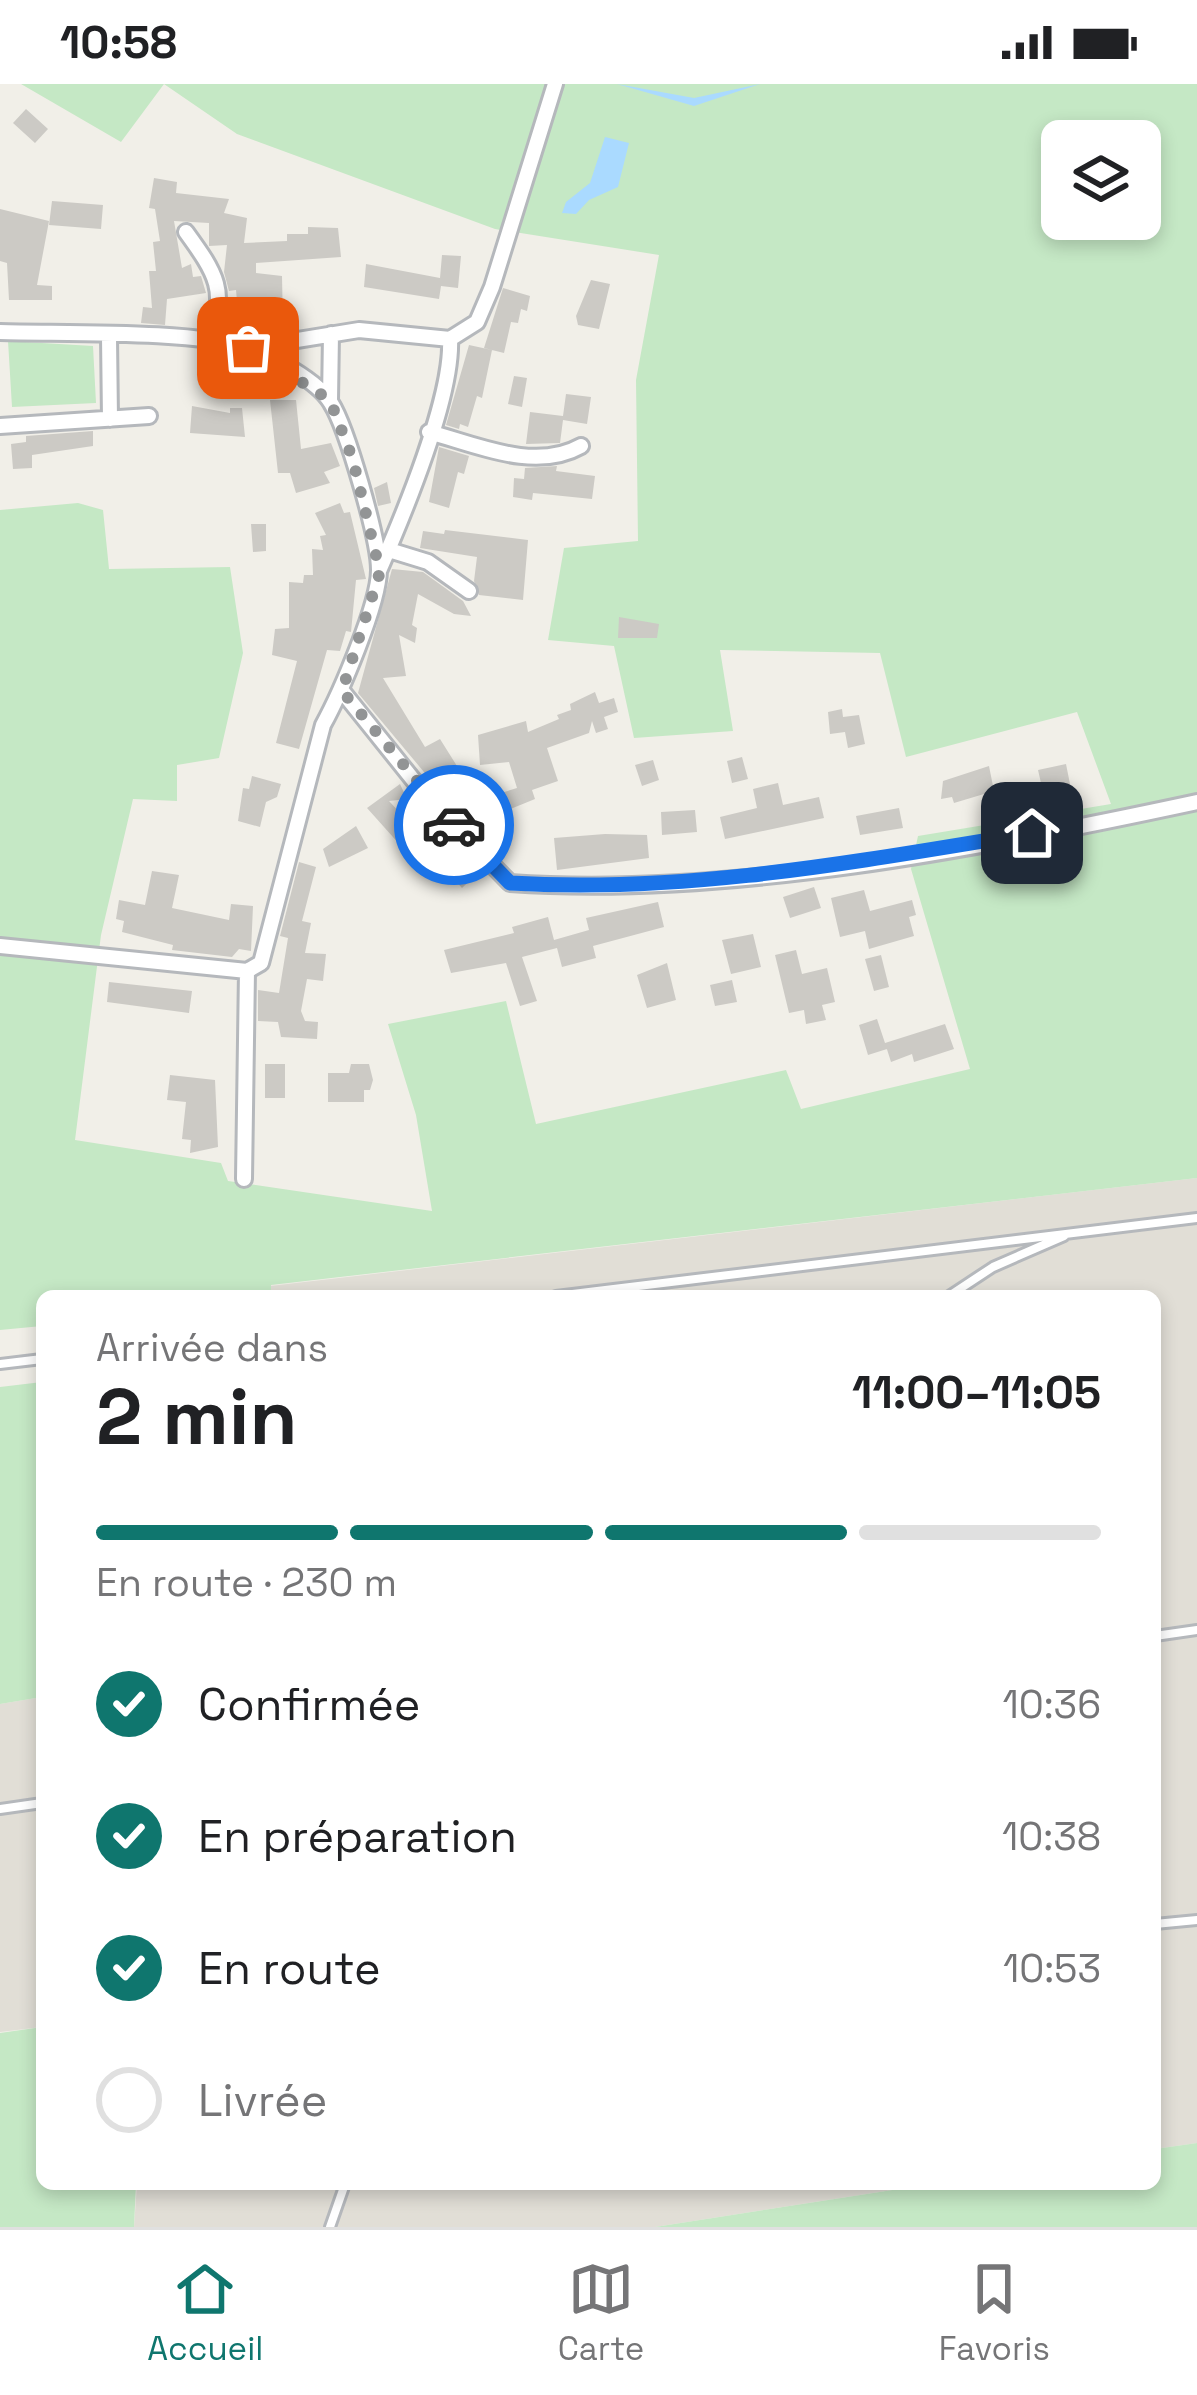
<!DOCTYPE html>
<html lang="fr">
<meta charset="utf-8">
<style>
body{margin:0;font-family:"Space Grotesk",sans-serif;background:#f6f6f6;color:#202124;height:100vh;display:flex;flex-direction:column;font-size:45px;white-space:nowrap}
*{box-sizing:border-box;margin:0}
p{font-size:39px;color:#757577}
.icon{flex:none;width:66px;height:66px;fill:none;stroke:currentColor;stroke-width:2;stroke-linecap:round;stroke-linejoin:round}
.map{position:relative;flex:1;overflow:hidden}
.sheet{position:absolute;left:36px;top:1206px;width:1125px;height:900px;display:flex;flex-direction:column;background:#fff;border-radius:18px;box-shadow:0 6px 18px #0003}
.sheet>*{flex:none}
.buttons{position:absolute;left:1041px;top:36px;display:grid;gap:24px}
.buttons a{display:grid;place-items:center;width:120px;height:120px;border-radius:18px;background:#fff;box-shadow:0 6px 18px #0003;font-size:60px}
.pin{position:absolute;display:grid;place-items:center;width:102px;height:102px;color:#fff;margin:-51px;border-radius:24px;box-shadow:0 6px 18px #0006}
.courier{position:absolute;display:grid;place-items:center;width:120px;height:120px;margin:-60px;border:9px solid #1a73e8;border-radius:50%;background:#fff;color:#222;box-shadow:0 3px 15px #0007}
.summary em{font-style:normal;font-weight:600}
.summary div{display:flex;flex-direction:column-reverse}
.summary{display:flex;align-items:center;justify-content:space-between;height:204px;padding:0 60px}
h1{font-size:78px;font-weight:600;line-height:90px}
.bar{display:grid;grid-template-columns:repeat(4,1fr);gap:18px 12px;align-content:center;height:144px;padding:0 60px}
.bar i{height:15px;border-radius:9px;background:#e0e0e0}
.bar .selected{background:#0f766e}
.bar p{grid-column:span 4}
ol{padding:0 60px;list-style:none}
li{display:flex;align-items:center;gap:36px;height:132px}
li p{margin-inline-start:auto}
li .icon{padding:12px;border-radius:50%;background:#0f766e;color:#fff;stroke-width:4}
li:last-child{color:#757577}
li i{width:66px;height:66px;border:6px solid #e0e0e0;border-radius:50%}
.status{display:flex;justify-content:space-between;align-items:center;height:84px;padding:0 60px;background:#fff;direction:ltr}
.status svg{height:33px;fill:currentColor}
.dock{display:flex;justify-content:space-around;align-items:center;height:168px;border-top:3px solid #e0e0e0;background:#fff;font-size:33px;color:#757577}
.dock a{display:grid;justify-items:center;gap:6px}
.dock .selected{color:#0f766e}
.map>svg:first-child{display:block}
</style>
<div class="status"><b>10:58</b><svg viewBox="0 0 49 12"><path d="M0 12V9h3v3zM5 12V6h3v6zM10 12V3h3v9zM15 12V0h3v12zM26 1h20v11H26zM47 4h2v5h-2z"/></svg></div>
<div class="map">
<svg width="1197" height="2143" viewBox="0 0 1197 2143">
<rect width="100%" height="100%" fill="#f1efe8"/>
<!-- education -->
<path fill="#e1ded6" d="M1197 1094V2059L1155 2065V1212H271L270 1202Z
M42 1613V1943L0 1948V1620Z
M137 2100H931L655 2143H134Z"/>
<!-- green -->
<path fill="#c5e8c5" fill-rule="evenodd" d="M21 0H1197V1094L271 1201V1212H42V1242L0 1246V426L78 419 103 426 109 485 230 483 243 569 219 674 177 681V717L133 715 101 851 75 1056 221 1079 228 1097 432 1127 416 1031 388 940 506 917 536 1040 786 986 801 1025 970 985 911 785 918 752 1111 720 1077 628 906 673 880 569 720 566 733 647 634 654 614 562 548 556 564 464 638 457 636 296 659 171 495 145 237 50 164 0 121 58ZM1062 57H1140V135H1062Z
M8 257 93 262 96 319 12 323Z
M42 1298V1613L0 1620V1303Z
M42 1943V2100H136L134 2143H0V1949Z
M1197 2059V2143H655L931 2100H1155V2065Z"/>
<!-- water -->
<path fill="#aadaff" d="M617 0 694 14 760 0 694 22Z
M605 53 629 59 618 103 589 116 576 130 562 129 566 118 590 99Z"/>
<!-- building -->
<path fill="#cccac5" d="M26 25 48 45 35 59 13 39Z
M154 94 177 98 176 109 229 115 224 129 247 134 244 159 287 157V150H308V143L338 144 341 173 256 179V189L282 192 283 242 240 249 236 206 229 207 224 188 227 161 209 162V139L174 137 182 184 191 180 193 193 201 192 206 209 167 215 165 241 141 239 143 223 152 224 149 187H156L153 158 160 157 155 125 149 124Z
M52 117 103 121 101 145 49 141Z
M0 125 49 137 37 201 52 202V216H9L7 179 0 177Z
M442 171 461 172 458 204 441 202 439 215 364 203 366 180 440 194Z
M591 196 610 200 599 245 578 241 576 232Z
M503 204 530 212 527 227 521 225 518 239 511 238 504 269 484 264Z
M469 261 492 266 482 314 477 312 468 343 460 340 459 345 446 341Z
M514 292 527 294 522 323 508 320Z
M566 310 591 313 587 340 563 336 560 359 526 360 530 328 563 332Z
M270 316H296L301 365 331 359 340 382 324 388 330 399 296 409 290 389H278Z
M192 322 230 329V324H242L245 353 190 349Z
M93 347V362L32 371V384L13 385 11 360 26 358V352Z
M439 363 469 372 464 390 458 388 449 424 429 418Z
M557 382 556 387 595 392 592 415 533 409 532 416 513 413 514 394 524 395 525 384Z
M387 398 391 419 378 422 374 404Z
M340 419 344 429 350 428 366 495 356 496 351 548 346 547 340 567 327 566 299 665 276 659 297 577 272 571 275 545 289 544V498L303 499 304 491H313L312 465 323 466 320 452 326 451 315 429Z
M251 440H266V467L253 468Z
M445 446 528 456 523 516 479 511 474 497 477 473 420 464 423 447 444 450Z
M392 485 423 488 463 517 471 532 454 530 418 510 412 541 417 544 415 559 399 551 406 592 383 594 425 663 440 655 462 690 452 695 462 706 449 718 358 609Z
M619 533 659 540 657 554H618Z
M595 608 599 619 614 614 618 628 604 633 608 645 596 649 592 637 589 649 547 664 558 697 532 706 535 715 493 732 488 713 517 704 509 678 480 681 478 651 526 637 528 648 559 635 557 631 571 626 570 620Z
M842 625 843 633 859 631 865 660 848 664 845 648 830 650 828 628Z
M742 673 748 695 732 699 727 677Z
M653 676 659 696 642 702 635 681Z
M1066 680 1071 705 1044 712 1038 686Z
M989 682 994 707 954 719 952 713 941 715 943 697Z
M252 692 281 700 277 713 266 718 260 743 238 737 243 704 249 705Z
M778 699 783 721 819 713 824 734 725 755 720 733 757 724 753 705Z
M400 700 407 715 389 717 416 746 401 762 367 724Z
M899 724 903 744 860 751 856 732Z
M695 726 697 748 662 751 661 728Z
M487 729 498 746 485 757 474 736Z
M356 742 368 764 329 783 323 765Z
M605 750 647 751 649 774 557 786 554 754Z
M445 758 447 772 457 763 479 788 462 804 443 783 429 788 422 761Z
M299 778 316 783 302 837 311 839 305 869 326 870 323 897 307 895 301 927 305 937 318 938 317 955 281 953 278 938 258 937V906L279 909 288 854 280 852Z
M152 787 179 791 172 824 229 836 231 820 253 822 251 867 239 865 232 873 172 866 173 861 122 848 124 837 116 835 119 816 145 821Z
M814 803 821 824 790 834 783 813Z
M864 806 870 827 912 816 916 831 909 833 914 852 869 865 865 847 840 853 831 814Z
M658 818 664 843 593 862 596 874 562 883 557 864 522 873 537 917 520 922 506 879 451 889 444 866 514 849 512 843 548 833 554 856 589 846 586 834Z
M753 850 761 883 731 890 722 856Z
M796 866 802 890 827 884 835 918 822 921 826 936 806 940 804 926 789 929 775 871Z
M881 871 889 903 874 907 865 875Z
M667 879 676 916 647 924 637 891Z
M732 896 737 918 715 922 710 901Z
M109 898 192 907 189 929 107 918Z
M877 935 885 959 945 940 954 965 914 978 912 970 891 978 885 959 887 965 868 971 859 941Z
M265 980H285V1014H265Z
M351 980H369L373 996 370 1006H364V1018H328V989H349Z
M170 991 215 996 218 1063 190 1069 191 1056 182 1055 186 1018 167 1016Z"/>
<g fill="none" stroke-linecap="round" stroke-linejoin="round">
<defs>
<path id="lane" d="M556 1212 1197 1134
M949 1212 993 1183 1064 1152
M0 1280 42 1275
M1155 1552 1197 1546
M0 1725 42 1719
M1155 1840 1197 1836
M330 2143 345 2100"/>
<path id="street" d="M186 148C215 188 230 209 207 257
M0 248C63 250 192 246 247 264 272 272 318 297 331 319 347 344 379 456 379 486 379 520 340 610 323 641L261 879 247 887 0 862
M109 253 110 335
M450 255 477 238 492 203 555 0
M248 264 359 246 450 255
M330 316 331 250
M0 342 149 332
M429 348C477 361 535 388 581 362
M389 466 428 478 469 507
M379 487C403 432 453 312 450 255
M342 607 431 718 510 799C728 814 983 764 1197 718
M244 1095 247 887"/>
</defs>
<!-- lane casing -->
<use href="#lane" stroke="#b5b8bc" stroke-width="14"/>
<!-- street casing -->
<use href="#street" stroke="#b5b8bc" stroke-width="20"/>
<!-- lane -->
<use href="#lane" stroke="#fff" stroke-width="8"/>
<!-- street -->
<use href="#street" stroke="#fff" stroke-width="14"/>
</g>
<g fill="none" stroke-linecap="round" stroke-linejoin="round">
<!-- done -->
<path stroke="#929495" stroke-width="12" stroke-dasharray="0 21.6" d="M248 264 330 316 353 376 380 488 342 607 454 741"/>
<!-- route -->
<path stroke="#1a73e8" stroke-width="15" d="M454 741 510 799C685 810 860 777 1032 749"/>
</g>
</svg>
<div class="buttons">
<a><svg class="icon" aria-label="layers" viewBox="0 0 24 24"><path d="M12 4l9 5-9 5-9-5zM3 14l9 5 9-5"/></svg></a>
</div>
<div class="pin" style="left:248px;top:264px;background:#ea580c"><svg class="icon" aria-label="bag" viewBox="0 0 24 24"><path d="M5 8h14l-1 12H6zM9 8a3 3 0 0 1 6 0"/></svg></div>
<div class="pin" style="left:1032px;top:749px;background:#1f2937"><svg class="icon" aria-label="home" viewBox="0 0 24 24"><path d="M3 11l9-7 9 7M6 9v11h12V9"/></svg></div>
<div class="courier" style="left:454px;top:741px"><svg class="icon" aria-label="car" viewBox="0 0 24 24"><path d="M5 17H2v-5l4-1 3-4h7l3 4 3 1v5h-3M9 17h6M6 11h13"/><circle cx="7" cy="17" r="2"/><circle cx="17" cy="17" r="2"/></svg></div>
<section class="sheet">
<div class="summary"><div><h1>2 min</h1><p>Arrivée dans</p></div><em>11:00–11:05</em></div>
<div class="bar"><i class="selected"></i><i class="selected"></i><i class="selected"></i><i></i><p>En route · 230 m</p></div>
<ol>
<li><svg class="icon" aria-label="check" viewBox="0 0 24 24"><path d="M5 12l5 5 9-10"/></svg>Confirmée<p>10:36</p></li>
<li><svg class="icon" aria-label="check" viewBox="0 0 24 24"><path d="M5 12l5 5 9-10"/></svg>En préparation<p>10:38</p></li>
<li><svg class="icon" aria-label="check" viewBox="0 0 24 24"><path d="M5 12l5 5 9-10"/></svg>En route<p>10:53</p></li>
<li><i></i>Livrée</li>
</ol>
</section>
</div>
<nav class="dock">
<a class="selected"><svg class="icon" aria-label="home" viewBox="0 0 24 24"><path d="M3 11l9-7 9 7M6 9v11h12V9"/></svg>Accueil</a>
<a><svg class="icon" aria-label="map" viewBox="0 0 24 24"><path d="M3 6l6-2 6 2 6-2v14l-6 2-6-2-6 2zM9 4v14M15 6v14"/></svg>Carte</a>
<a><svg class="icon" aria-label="saved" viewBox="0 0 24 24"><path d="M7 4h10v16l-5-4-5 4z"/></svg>Favoris</a>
</nav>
